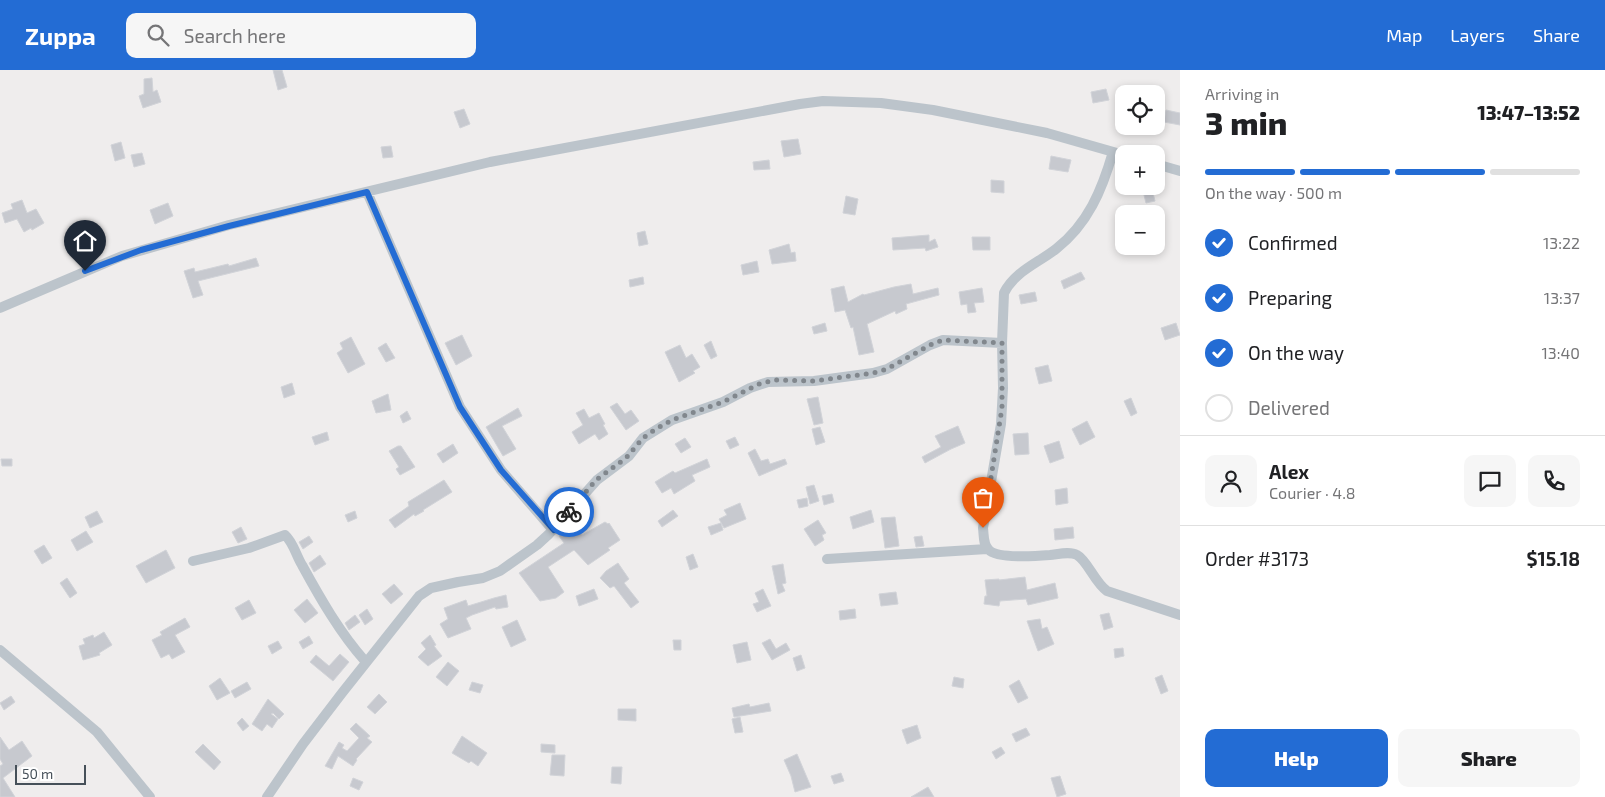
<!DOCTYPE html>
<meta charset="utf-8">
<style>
body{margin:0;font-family:"Exo 2",sans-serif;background:#f6f6f6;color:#202124;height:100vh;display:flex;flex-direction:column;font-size:19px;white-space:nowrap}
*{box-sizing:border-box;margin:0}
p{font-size:16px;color:#757577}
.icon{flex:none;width:28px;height:28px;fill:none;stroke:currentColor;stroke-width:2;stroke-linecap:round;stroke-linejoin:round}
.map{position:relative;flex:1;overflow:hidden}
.side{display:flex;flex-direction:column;background:#fff;width:425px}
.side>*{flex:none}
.controls{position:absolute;left:1115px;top:15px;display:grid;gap:10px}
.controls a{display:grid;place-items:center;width:50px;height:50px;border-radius:10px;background:#fff;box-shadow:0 2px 8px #0003;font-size:25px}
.scale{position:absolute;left:15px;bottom:12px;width:71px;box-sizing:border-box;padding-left:5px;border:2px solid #465059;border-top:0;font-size:14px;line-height:18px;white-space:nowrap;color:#465059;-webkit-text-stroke:4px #fff;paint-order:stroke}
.pin{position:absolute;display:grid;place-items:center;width:42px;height:42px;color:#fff;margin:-51px -21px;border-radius:50% 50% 50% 0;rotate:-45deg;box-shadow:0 0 5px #0007}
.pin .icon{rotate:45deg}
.courier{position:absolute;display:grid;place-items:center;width:50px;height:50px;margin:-25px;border:4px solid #236cd4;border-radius:50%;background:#fff;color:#222;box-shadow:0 1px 6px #0007}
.summary em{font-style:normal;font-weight:800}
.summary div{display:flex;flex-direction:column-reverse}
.summary{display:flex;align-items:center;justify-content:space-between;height:85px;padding:0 25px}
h1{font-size:32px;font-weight:800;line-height:38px}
.bar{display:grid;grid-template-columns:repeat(4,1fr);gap:8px 5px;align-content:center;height:60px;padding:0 25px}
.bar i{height:6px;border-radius:4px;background:#e0e0e0}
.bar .active{background:#236cd4}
.bar p{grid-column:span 4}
.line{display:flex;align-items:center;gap:12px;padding:0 25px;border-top:1px solid #e0e0e0}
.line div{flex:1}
.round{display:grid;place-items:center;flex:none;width:52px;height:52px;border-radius:10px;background:#f6f6f6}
ol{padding:0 25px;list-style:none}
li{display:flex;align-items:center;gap:15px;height:55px}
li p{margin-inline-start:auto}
li .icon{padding:5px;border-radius:50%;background:#236cd4;color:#fff;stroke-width:4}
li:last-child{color:#757577}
li i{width:28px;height:28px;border:2px solid #e0e0e0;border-radius:50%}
.action{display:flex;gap:10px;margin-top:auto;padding:10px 25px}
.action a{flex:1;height:58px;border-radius:10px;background:#236cd4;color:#fff;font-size:20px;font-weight:800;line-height:58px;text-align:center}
.action a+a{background:#f6f6f6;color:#202124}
header{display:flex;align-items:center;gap:30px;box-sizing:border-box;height:70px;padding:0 25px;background:#236cd4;color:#fff}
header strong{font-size:24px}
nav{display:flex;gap:28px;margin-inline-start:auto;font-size:18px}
.search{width:350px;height:45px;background:#f6f6f6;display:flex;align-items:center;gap:12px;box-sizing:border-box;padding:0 18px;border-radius:10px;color:#757577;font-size:19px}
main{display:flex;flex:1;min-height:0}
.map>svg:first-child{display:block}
</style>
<header>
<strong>Zuppa</strong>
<div class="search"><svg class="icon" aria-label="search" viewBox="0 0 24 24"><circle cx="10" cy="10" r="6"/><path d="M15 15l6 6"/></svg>Search here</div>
<nav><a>Map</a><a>Layers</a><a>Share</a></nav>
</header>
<main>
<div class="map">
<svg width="1180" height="727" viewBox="0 0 1180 727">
<rect width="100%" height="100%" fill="#efeded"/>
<!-- building -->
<path fill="#c7c9cf" stroke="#d1d3d8" d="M273 0H282L287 17 278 20Z
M152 8 153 22 157 20 161 32 143 38 139 26 144 24V9Z
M1106 19 1109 30 1093 33 1091 22Z
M464 39 470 54 460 58 454 42Z
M1166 40 1180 43V55L1164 52Z
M798 69 801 84 784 87 781 71Z
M121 72 125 88 115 91 111 75Z
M391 76 393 87 383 88 381 77Z
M142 83 145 94 134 97 131 85Z
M1051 86 1071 90 1068 102 1049 99Z
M769 90 770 99 754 100 753 92Z
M991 110 1004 111V123L991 122Z
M1153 123 1155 131 1146 133 1144 125Z
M846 126 858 129 855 145 843 143Z
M22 130 27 143 36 139 44 153 32 160 31 158 24 162 17 149 5 153 2 143 13 139 11 134Z
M168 133 173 146 155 154 150 140Z
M645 161 648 174 639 176 637 163Z
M929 165V172L935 169 938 177 926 181 925 178 893 180 892 168Z
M972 167H990V180H973Z
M789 174 791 183 795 182 796 191 772 194 769 180Z
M256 188 259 196 198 211 203 225 193 228 184 201 194 198 195 202 228 194 229 196Z
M757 191 759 202 743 205 741 195Z
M1081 202 1085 209 1064 219 1061 211Z
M643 207 644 214 630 217 629 210Z
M911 214 913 224 938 218 939 225 906 234 907 239 896 244 895 241 867 254 874 282 859 285 853 257 851 258 845 240 835 242 831 219 844 216 848 232 863 224 864 225 894 217Z
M982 218 984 232 974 233 976 242 968 243 967 234 961 235 959 222Z
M1035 222 1037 231 1021 234 1019 225Z
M825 253 827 261 814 264 812 257Z
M1176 253 1180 265 1165 270 1161 258Z
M462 265 472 286 456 295 445 273Z
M351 267 365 294 348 303 337 283 343 279 340 273Z
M711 271 717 286 711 289 704 275Z
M386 273 395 288 386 292 378 278Z
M680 275 686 288 692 284 700 297 693 301 695 303 679 312 665 282Z
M1048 295 1052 311 1039 314 1035 298Z
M292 313 295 324 284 328 281 317Z
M388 324 391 340 376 343 372 331Z
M818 327 823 353 814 355 807 329Z
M1131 328 1137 343 1131 346 1124 331Z
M617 333 625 344 631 340 639 351 626 360 610 337Z
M518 338 522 346 502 356 516 379 503 386 486 357Z
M584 339 589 348 599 343 605 354 603 355 608 364 599 370 595 364 579 374 572 362 583 355 576 343Z
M407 341 411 349 403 353 400 346Z
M1087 351 1095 367 1080 375 1072 359Z
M958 356 965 373 951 379 925 393 922 387 941 377 935 366Z
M820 357 825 372 816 375 812 359Z
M327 362 329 370 315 375 312 367Z
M1028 363 1029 384 1015 385 1013 364Z
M735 367 739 375 730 379 726 371Z
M685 368 691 377 681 383 675 374Z
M1059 371 1064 388 1050 393 1044 376Z
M453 374 458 383 443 393 437 384Z
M398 376H401L415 397 400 405 396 399 399 397 389 381Z
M755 379 761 391 768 389 770 394 785 389 787 394 759 406 748 383Z
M1 389H12V396H2Z
M707 389 710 397 692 405 695 411 674 424 671 418 662 423 655 412 673 401 675 403Z
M444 410 452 422 423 440 424 441 415 446 414 444 395 458 389 450 409 436 408 432Z
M814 415 819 431 810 434 806 417Z
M1067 418 1068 433 1056 435 1055 420Z
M832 424 834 432 824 435 822 426Z
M807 428 808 436 799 438 797 430Z
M740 433 746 449 724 458 719 449 727 445 724 440Z
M673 440 678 446 662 457 658 451Z
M871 440 874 452 853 459 850 447Z
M97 441 103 452 90 458 85 447Z
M355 441 357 448 348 452 345 445Z
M895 447 899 476 885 478 881 448Z
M818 450 826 463 822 465 824 470 815 476 804 459Z
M605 452 608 454 609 453 620 470 608 478 610 480 588 495 574 480 548 497 564 522 556 528 540 531 519 503 564 473 559 466 575 455 582 465Z
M721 453 723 460 711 465 708 457Z
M241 457 247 469 238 473 232 462Z
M1073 457 1074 468 1055 470 1054 459Z
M86 461 93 472 77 481 71 470Z
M309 466 313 472 303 479 299 472Z
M922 466 924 476 916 477 914 467Z
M44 475 52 488 42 494 34 481Z
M166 480 175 498 146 513 136 496Z
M693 484 698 497 690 500 686 487Z
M320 485 326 494 314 502 309 493Z
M618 493 629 509 624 513 639 532 631 538 614 516 610 518 600 508 606 501Z
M783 494 786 513 782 514 785 521 778 524 772 496Z
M1025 507 1027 520 1055 513 1058 528 1028 535 1026 529 1000 531 999 536 984 534 985 526H987L985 510 999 509V510Z
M67 508 77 523 70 528 60 513Z
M394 514 403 524 391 534 382 524Z
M594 519 598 529 579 536 576 526Z
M763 519 771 536 757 542 753 534 759 532 755 523Z
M896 522 898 534 881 536 879 524Z
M506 525 508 537 496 539 495 537 472 545 466 548 471 559 448 568 440 554 448 549 444 538 466 530 468 536 494 528Z
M307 529 318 543 305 553 294 540Z
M249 530 256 543 242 550 235 538Z
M367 539 373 549 365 555 359 545Z
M855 539 856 548 840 550 839 541Z
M1109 543 1113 557 1104 560 1100 545Z
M355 545 360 552 349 560 345 553Z
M185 548 190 557 175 565 185 582 172 589 169 584 161 588 152 570 162 565 160 562Z
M1040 549 1042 559 1047 557 1054 574 1038 581 1027 551Z
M517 550 526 570 511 577 502 557Z
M104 562 112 575 99 583 100 585 83 590 79 576 85 574 83 569 93 565 94 568Z
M430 565 436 575 434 576 442 586 428 596 418 587 426 579 421 573Z
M309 566 313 573 303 579 299 572Z
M770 569 776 579 786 573 790 580 772 590 762 573Z
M673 570H681V580H674Z
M278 571 282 578 272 584 268 576Z
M747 572 751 590 737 593 733 575Z
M1123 578 1124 586 1115 588 1114 579Z
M340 584 349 592 333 611 310 592 316 585 329 596Z
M801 585 805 598 797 601 793 588Z
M448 592 459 601 447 616 436 607Z
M1162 605 1168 621 1161 624 1155 608Z
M954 607 964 609 963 618 952 616Z
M220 608 230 623 217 630 209 616Z
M1019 610 1028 628 1018 633 1009 616Z
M247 612 251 619 235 628 231 621Z
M472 612 483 615 480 623 469 620Z
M379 624 387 632 375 644 367 637Z
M11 626 15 632 4 640 0 633Z
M268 629 284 644 279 649 273 643 271 644 278 649 272 658 267 654 262 661 252 654Z
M769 633 771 641 734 647 732 638 749 634 750 637Z
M618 639H636V651L618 650Z
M740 647 743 662 735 663 732 649Z
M242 648 249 656 243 661 237 653Z
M356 653 370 666 367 668 372 672 356 689 357 690 353 696 338 686 332 699 325 696 339 672 344 675 342 678 347 681 359 668 350 659Z
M917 655 921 668 907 674 902 660Z
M1026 658 1030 665 1016 672 1012 664Z
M462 666 487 683 478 696 471 691 469 693 452 683Z
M0 667 9 680 22 671 32 686 3 708 15 727H0V696L3 694 0 689Z
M203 674 221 692 214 700 195 682Z
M541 674 555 675V683L541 682Z
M1001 677 1005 683 996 689 992 682Z
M797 684 811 717 795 722 791 706 784 690Z
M552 685H565L564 706 550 705Z
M612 697H622L621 714 611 713Z
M841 703 844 711 834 714 831 706Z
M1060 706 1066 724 1057 727 1051 708Z
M353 708 363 712 359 720 350 716Z
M928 717 934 727H911Z"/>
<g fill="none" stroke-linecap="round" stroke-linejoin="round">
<!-- minor -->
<path stroke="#bcc4cb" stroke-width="10" d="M1156 94 1180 101
M367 122 460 337 501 400 553 460
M0 238 122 186 229 155 490 92 800 34 823 31 881 33 933 40 1047 63 1124 85
M1002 273 1003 318 1001 354 983 458C984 466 983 475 989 480 997 489 1038 486 1050 485 1059 484 1070 481 1077 485 1087 490 1095 513 1107 521L1180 545
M827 489 987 479
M193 491 249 478 285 465C293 472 296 485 302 495 320 528 340 563 365 591
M0 580 97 662 150 727
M267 727 303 674 342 623 419 526 431 518 458 512 483 508 500 501 537 475 549 464 597 410 629 386 643 368 672 350 723 332 750 318 768 312 814 311 873 303 887 299 930 275 943 270 1002 273 1004 223C1014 202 1038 193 1056 179 1088 154 1102 120 1113 82"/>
</g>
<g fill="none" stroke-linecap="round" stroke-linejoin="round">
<!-- done -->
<path stroke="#81878d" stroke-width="5" stroke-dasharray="0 9" d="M569 442 596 410 626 388 643 368 656 359 672 350 723 332 759 314 774 310 814 311 873 303 887 299 930 275 943 270 1002 273V338L983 458"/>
<!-- route -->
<path stroke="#236cd4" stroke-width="6" d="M85 201 141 180 229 156 367 122 460 337 501 400 554 460 569 442"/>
</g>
</svg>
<div class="controls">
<a><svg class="icon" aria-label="locate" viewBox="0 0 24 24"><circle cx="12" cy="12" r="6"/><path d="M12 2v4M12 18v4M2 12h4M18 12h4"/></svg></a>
<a>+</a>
<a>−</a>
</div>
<div class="scale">50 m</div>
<div class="pin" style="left:983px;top:458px;background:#ea580c"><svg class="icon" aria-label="bag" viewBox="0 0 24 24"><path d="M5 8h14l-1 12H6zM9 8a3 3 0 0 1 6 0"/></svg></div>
<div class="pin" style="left:85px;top:201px;background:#1f2937"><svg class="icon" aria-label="home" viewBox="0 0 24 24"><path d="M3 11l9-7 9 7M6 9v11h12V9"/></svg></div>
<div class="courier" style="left:569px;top:442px"><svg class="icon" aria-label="bike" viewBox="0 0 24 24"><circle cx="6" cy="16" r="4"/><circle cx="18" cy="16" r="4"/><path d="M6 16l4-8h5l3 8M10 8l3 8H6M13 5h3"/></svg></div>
</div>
<section class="side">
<div class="summary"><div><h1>3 min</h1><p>Arriving in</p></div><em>13:47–13:52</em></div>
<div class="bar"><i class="active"></i><i class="active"></i><i class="active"></i><i></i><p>On the way · 500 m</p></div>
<ol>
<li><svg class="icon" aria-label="check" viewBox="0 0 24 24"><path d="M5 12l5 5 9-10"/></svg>Confirmed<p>13:22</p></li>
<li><svg class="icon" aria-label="check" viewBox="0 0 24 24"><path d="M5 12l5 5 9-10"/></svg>Preparing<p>13:37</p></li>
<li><svg class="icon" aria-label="check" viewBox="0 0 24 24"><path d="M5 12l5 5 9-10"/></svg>On the way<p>13:40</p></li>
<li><i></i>Delivered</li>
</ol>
<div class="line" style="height:90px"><a class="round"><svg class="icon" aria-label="person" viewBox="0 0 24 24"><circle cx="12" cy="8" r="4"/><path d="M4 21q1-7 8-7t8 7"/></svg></a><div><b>Alex</b><p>Courier · 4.8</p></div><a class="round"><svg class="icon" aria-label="chat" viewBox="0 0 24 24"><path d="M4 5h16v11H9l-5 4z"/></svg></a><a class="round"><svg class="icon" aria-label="phone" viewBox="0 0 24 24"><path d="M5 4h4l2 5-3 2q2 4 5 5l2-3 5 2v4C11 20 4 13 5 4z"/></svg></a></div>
<div class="line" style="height:65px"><div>Order #3173</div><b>$15.18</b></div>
<div class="action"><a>Help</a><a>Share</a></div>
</section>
</main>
